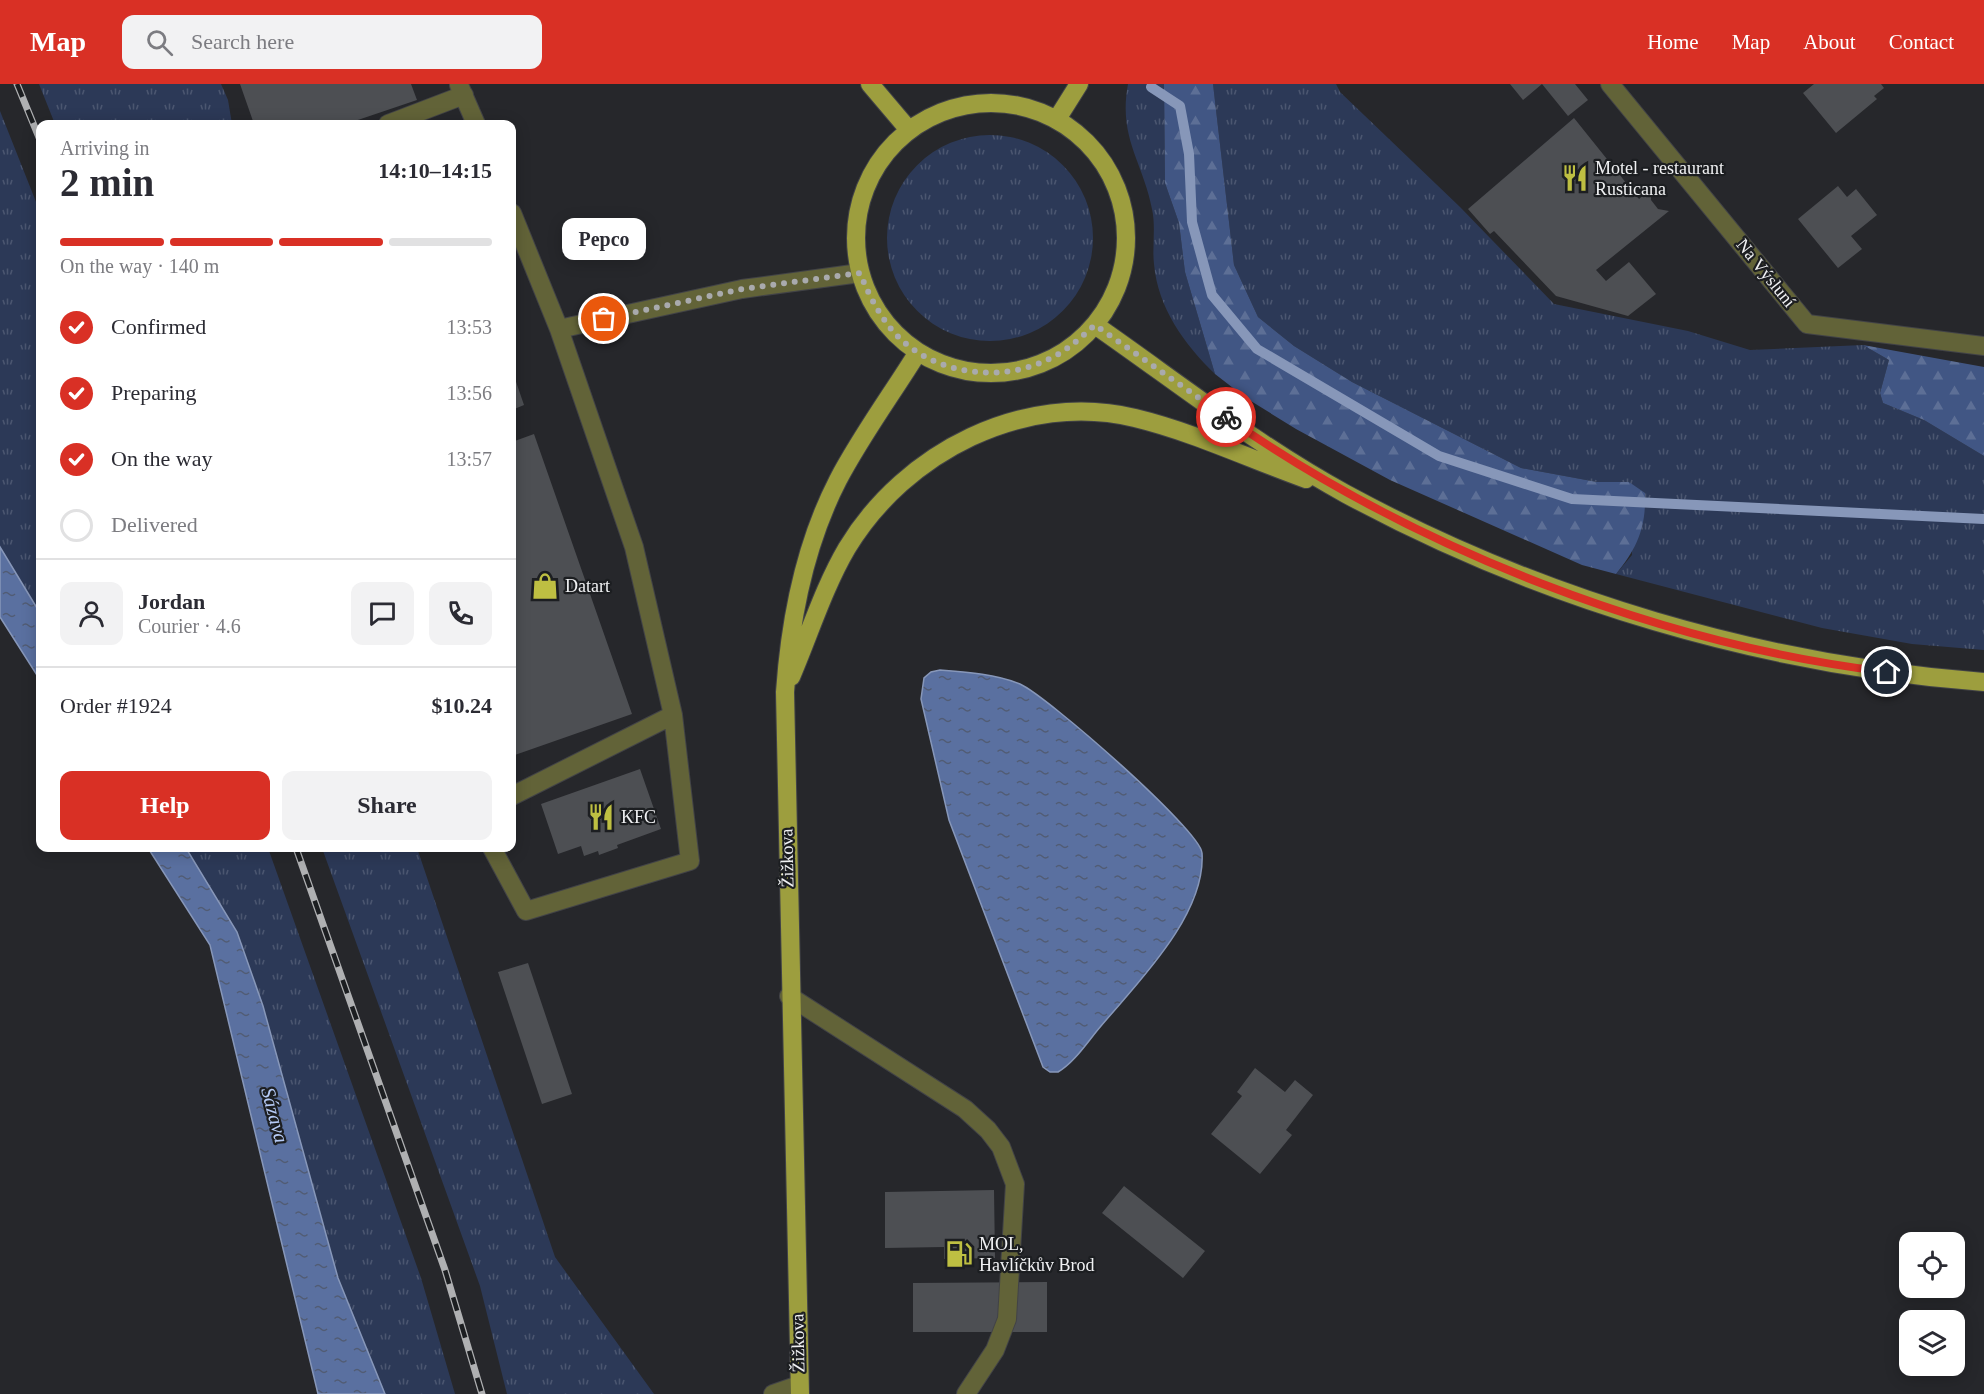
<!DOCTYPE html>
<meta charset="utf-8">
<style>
body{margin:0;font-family:Georgia,serif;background:#f2f2f3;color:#2b2b33;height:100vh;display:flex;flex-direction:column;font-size:22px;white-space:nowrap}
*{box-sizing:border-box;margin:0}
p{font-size:20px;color:#7c7c81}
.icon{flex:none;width:33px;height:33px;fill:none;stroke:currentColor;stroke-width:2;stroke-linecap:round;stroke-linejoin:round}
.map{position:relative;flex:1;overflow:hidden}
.drawer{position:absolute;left:36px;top:36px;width:480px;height:732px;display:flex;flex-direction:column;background:#fff;border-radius:12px;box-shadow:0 3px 15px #0003}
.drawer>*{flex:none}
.controls{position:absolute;left:1899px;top:1148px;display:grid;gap:12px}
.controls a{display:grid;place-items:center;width:66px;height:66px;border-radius:12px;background:#fff;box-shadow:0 3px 15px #0003;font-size:30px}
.pin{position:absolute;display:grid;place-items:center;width:51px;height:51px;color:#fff;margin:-26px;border:3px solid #fff;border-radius:50%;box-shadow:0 2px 6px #0007}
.courier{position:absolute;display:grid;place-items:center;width:60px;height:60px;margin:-30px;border:4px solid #d93025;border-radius:50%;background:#fff;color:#222;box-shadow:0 2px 8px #0007}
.bubble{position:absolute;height:42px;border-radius:12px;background:#fff;box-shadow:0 3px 15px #0003;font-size:20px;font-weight:600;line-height:42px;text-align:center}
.headline em{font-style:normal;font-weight:600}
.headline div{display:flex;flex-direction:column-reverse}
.headline{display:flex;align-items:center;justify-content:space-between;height:102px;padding:0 24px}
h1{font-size:39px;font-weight:600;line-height:45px}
.bar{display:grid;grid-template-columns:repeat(4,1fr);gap:9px 6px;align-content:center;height:72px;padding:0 24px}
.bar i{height:8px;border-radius:4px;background:#e1e1e2}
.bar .selected{background:#d93025}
.bar p{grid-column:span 4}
.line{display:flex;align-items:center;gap:15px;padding:0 24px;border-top:2px solid #e1e1e2}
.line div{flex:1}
.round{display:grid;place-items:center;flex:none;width:63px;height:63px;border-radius:12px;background:#f2f2f3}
ol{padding:0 24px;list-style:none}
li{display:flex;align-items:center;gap:18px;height:66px}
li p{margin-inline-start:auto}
li .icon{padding:6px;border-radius:50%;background:#d93025;color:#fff;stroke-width:4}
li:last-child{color:#7c7c81}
li i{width:33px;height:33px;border:3px solid #e1e1e2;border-radius:50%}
.primary-button{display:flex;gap:12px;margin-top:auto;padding:12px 24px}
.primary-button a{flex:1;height:69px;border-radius:12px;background:#d93025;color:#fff;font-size:24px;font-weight:600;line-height:69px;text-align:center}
.primary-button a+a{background:#f2f2f3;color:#2b2b33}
header{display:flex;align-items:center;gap:36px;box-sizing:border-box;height:84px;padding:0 30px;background:#d93025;color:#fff}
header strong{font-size:28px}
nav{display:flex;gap:33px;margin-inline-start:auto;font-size:21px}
.search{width:420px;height:54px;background:#f2f2f3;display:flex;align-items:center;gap:15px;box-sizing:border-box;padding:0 21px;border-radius:12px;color:#7c7c81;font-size:22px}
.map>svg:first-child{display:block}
</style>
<header>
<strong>Map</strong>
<div class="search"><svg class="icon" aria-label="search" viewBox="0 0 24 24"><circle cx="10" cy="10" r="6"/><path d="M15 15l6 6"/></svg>Search here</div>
<nav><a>Home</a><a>Map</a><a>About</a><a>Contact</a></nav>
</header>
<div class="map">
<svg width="1984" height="1310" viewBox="0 0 1984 1310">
<defs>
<pattern id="grass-tufts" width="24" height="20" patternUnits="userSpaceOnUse" patternTransform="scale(1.5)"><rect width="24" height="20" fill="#2c3957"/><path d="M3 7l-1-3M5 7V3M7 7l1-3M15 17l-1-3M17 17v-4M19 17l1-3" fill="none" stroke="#4b5670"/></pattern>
<pattern id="forest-firs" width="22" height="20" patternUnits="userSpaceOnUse" patternTransform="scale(1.5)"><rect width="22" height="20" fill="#415684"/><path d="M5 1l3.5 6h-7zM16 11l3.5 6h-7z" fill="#5d6f96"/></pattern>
<pattern id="water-ripples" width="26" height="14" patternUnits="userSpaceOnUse" patternTransform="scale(1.5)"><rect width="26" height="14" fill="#5a70a0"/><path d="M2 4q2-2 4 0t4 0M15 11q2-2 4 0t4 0" fill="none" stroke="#515c74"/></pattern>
</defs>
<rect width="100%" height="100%" fill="#26272b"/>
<!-- grass -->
<path fill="url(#grass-tufts)" d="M39 0H221L228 16 232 40H55Z
M1128 0H1164L1165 99 1179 139 1185 188 1215 290C1184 260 1158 224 1154 180 1152 162 1156 143 1152 125 1143 78 1118 54 1128 0Z
M1213 0H1336L1340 8 1460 123 1554 220 1688 247 1750 266 1863 261 1889 276 1880 309 1883 319 1924 336 1984 372V566L1912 560 1822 544 1616 490 1632 471 1630 398H1597L1521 384 1352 298 1294 262 1258 233 1234 181Z
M0 27 40 128V529L0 463Z
M887 154a103 103 0 1 1 206 0a103 103 0 1 1-206 0Z
M186 764H268L421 1194 455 1310H385L338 1194 263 922 237 848Z
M322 764H417L555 1173 654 1310H507L480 1202Z"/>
<!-- forest -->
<path fill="url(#forest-firs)" d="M1164 0H1213L1234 181 1258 233 1294 262 1352 298 1521 384 1597 398H1629L1645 409C1646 443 1638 463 1616 490L1582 481 1390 396 1296 345 1246 314 1215 290 1185 188 1179 139 1165 99Z
M1863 261 1984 283V372L1924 336 1883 319 1880 309 1889 276Z"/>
<!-- water -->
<path fill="url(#water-ripples)" stroke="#8797b9" stroke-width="1.5" d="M0 463 40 529V596L0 533Z
M940 586C966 588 996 590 1020 600 1047 612 1200 746 1202 769 1206 831 1138 898 1101 942 1088 957 1075 978 1058 988H1050L1043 983 949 736 921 615 924 594 931 588Z
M148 764H186L237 848 263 922 338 1194 385 1310H318L210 861Z"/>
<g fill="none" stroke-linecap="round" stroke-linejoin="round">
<!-- stream -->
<path stroke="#8797b9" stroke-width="10" d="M1151 3 1180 22 1189 70 1192 138 1212 211 1257 265 1439 372 1572 415 1984 435"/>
</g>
<!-- building -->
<path fill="#4d4f53" d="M240 0H411L417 16 346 40H254Z
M1510 0H1575L1588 16 1568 32 1542 0 1523 16Z
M1814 0H1881L1884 4 1874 12 1877 15 1836 49 1803 9Z
M1574 34 1639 115 1651 105V116L1658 125 1669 127 1596 186 1606 197 1629 178 1656 210 1628 232 1556 212 1494 147 1490 150 1468 125Z
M1838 102 1847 113 1856 105 1877 131 1851 152 1862 165 1838 184 1798 135Z
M512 286 524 321 512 326Z
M534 350 632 630 512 672V358Z
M640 685 661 745 617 761 618 764 599 771 598 767 584 772 581 762 558 770 541 720Z
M528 879 572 1010 542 1020 498 888Z
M1255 984 1285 1008 1295 996 1313 1011 1286 1046 1292 1051 1260 1090 1211 1050 1242 1012 1237 1008Z
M1124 1102 1205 1167 1183 1194 1102 1129Z
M994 1106 995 1174 944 1175V1163L885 1164V1108Z
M1047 1198V1248H913V1199Z"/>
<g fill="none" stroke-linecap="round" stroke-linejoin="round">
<defs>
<path id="minor" d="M1610 0 1807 240 1984 262
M459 1 476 40
M388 40 464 11
M559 245 742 205 860 189
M512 712 673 631
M492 764 526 827 690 777 673 631 634 463 559 245 512 129
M789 912 965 1025 988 1046 1001 1063 1015 1100 1007 1235 995 1266 966 1310
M773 1310 799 1301"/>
<path id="major" d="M870 0 909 46
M856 154a135 135 0 1 1 270 0a135 135 0 1 1-270 0Z
M1057 35 1079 0
M1095 241C1177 298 1258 362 1346 410 1542 516 1762 581 1984 598
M791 593C809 551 824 503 847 464 905 368 1024 307 1135 334 1193 348 1250 375 1306 395
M800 1310 785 608C790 536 804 462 838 396 861 352 892 310 918 268"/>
</defs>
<!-- minor casing -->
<use href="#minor" stroke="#424347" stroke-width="20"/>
<!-- major casing -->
<use href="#major" stroke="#424347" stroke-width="20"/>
<!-- minor -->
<use href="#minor" stroke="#626338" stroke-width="18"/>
<!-- major -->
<use href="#major" stroke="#9d9e3e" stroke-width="18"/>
<defs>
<path id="rail" d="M17 0 40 56
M296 764 445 1186 482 1310"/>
</defs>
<!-- rail casing -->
<use href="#rail" stroke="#afb0b2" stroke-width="7"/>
<!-- rail -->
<use href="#rail" stroke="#1c1e21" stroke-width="4.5" stroke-dasharray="14" stroke-linecap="butt"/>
</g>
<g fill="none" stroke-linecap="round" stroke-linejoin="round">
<!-- done -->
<path stroke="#a9aaad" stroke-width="6" stroke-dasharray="0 10.8" d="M604 235 742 205 860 189C868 209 877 227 891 245 928 290 1000 301 1051 274 1068 266 1081 253 1095 241L1226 333"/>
<!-- route -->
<path stroke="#d93025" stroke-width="8" d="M1226 333C1415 465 1658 560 1887 588"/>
</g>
<!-- icons -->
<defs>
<symbol id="restaurant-bare" viewBox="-9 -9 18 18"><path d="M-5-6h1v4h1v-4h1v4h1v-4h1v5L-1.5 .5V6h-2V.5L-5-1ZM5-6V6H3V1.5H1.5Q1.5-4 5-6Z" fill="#bebf42" stroke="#1c1e21" stroke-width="2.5" paint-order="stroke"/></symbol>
<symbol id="shop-bare" viewBox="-9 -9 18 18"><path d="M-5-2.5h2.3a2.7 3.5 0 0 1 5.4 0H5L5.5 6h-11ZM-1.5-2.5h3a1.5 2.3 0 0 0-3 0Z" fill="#bebf42" stroke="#1c1e21" stroke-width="2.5" paint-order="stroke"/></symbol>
<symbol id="fuel-bare" viewBox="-9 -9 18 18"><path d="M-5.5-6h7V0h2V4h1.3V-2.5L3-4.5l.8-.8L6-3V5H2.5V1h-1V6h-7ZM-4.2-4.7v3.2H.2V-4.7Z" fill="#bebf42" stroke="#1c1e21" stroke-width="2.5" paint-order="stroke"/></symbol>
</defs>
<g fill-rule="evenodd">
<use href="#restaurant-bare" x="1556" y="75" width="38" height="38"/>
<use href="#shop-bare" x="526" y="483" width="38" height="38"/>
<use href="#restaurant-bare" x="582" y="714" width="38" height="38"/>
<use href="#fuel-bare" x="940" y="1151" width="38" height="38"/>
</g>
<g text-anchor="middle" stroke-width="4.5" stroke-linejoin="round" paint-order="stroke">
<!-- poi labels -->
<g font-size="18" fill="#f0f1f3" stroke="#1c1e21" text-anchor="start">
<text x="1595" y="90">Motel - restaurant<tspan x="1595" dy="21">Rusticana</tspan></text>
<text x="565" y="508">Datart</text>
<text x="621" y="739">KFC</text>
<text x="979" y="1166">MOL,<tspan x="979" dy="21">Havlíčkův Brod</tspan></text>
</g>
<!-- street labels -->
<g font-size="18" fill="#f0f1f3" stroke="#1c1e21">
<text transform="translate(1766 189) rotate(51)" y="6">Na Výsluní</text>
<text transform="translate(787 774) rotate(-91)" y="6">Žižkova</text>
<text transform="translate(798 1259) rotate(-91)" y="6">Žižkova</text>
</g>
<!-- water labels -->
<g font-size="20" font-style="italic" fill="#b6cbf6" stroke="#1c1e21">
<text transform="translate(275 1031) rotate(75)" y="7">Sázava</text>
</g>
</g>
</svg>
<div class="controls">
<a><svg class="icon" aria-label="locate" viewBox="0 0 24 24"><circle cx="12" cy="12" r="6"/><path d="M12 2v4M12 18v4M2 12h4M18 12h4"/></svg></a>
<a><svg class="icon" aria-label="layers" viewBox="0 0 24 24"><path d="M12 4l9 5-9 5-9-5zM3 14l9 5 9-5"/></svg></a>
</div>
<div class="pin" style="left:604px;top:235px;background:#ea580c"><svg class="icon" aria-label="bag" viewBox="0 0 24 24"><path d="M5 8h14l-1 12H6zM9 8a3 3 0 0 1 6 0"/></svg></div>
<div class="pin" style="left:1887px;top:588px;background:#1f2937"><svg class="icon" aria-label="home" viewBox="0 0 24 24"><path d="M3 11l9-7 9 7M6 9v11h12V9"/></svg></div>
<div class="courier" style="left:1226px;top:333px"><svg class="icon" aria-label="bike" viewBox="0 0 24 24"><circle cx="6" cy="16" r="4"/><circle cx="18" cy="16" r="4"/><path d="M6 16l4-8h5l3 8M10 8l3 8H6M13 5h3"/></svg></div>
<div class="bubble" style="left:562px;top:134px;width:84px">Pepco</div>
<section class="drawer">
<div class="headline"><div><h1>2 min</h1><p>Arriving in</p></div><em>14:10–14:15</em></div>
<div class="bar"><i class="selected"></i><i class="selected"></i><i class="selected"></i><i></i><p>On the way · 140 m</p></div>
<ol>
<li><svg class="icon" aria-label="check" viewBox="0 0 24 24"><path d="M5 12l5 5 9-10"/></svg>Confirmed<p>13:53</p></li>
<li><svg class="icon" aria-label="check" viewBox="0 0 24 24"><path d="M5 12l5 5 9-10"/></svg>Preparing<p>13:56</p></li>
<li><svg class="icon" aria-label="check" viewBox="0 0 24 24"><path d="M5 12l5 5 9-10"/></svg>On the way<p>13:57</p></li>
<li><i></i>Delivered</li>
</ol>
<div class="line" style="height:108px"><a class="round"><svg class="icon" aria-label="person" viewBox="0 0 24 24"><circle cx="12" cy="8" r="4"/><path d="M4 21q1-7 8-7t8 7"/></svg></a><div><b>Jordan</b><p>Courier · 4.6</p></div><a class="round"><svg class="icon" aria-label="chat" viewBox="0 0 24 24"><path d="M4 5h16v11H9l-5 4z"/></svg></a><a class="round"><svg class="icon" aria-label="phone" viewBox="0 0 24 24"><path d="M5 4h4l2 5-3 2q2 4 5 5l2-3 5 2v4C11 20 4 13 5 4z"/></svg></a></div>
<div class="line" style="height:78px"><div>Order #1924</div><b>$10.24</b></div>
<div class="primary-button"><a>Help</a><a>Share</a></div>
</section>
</div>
